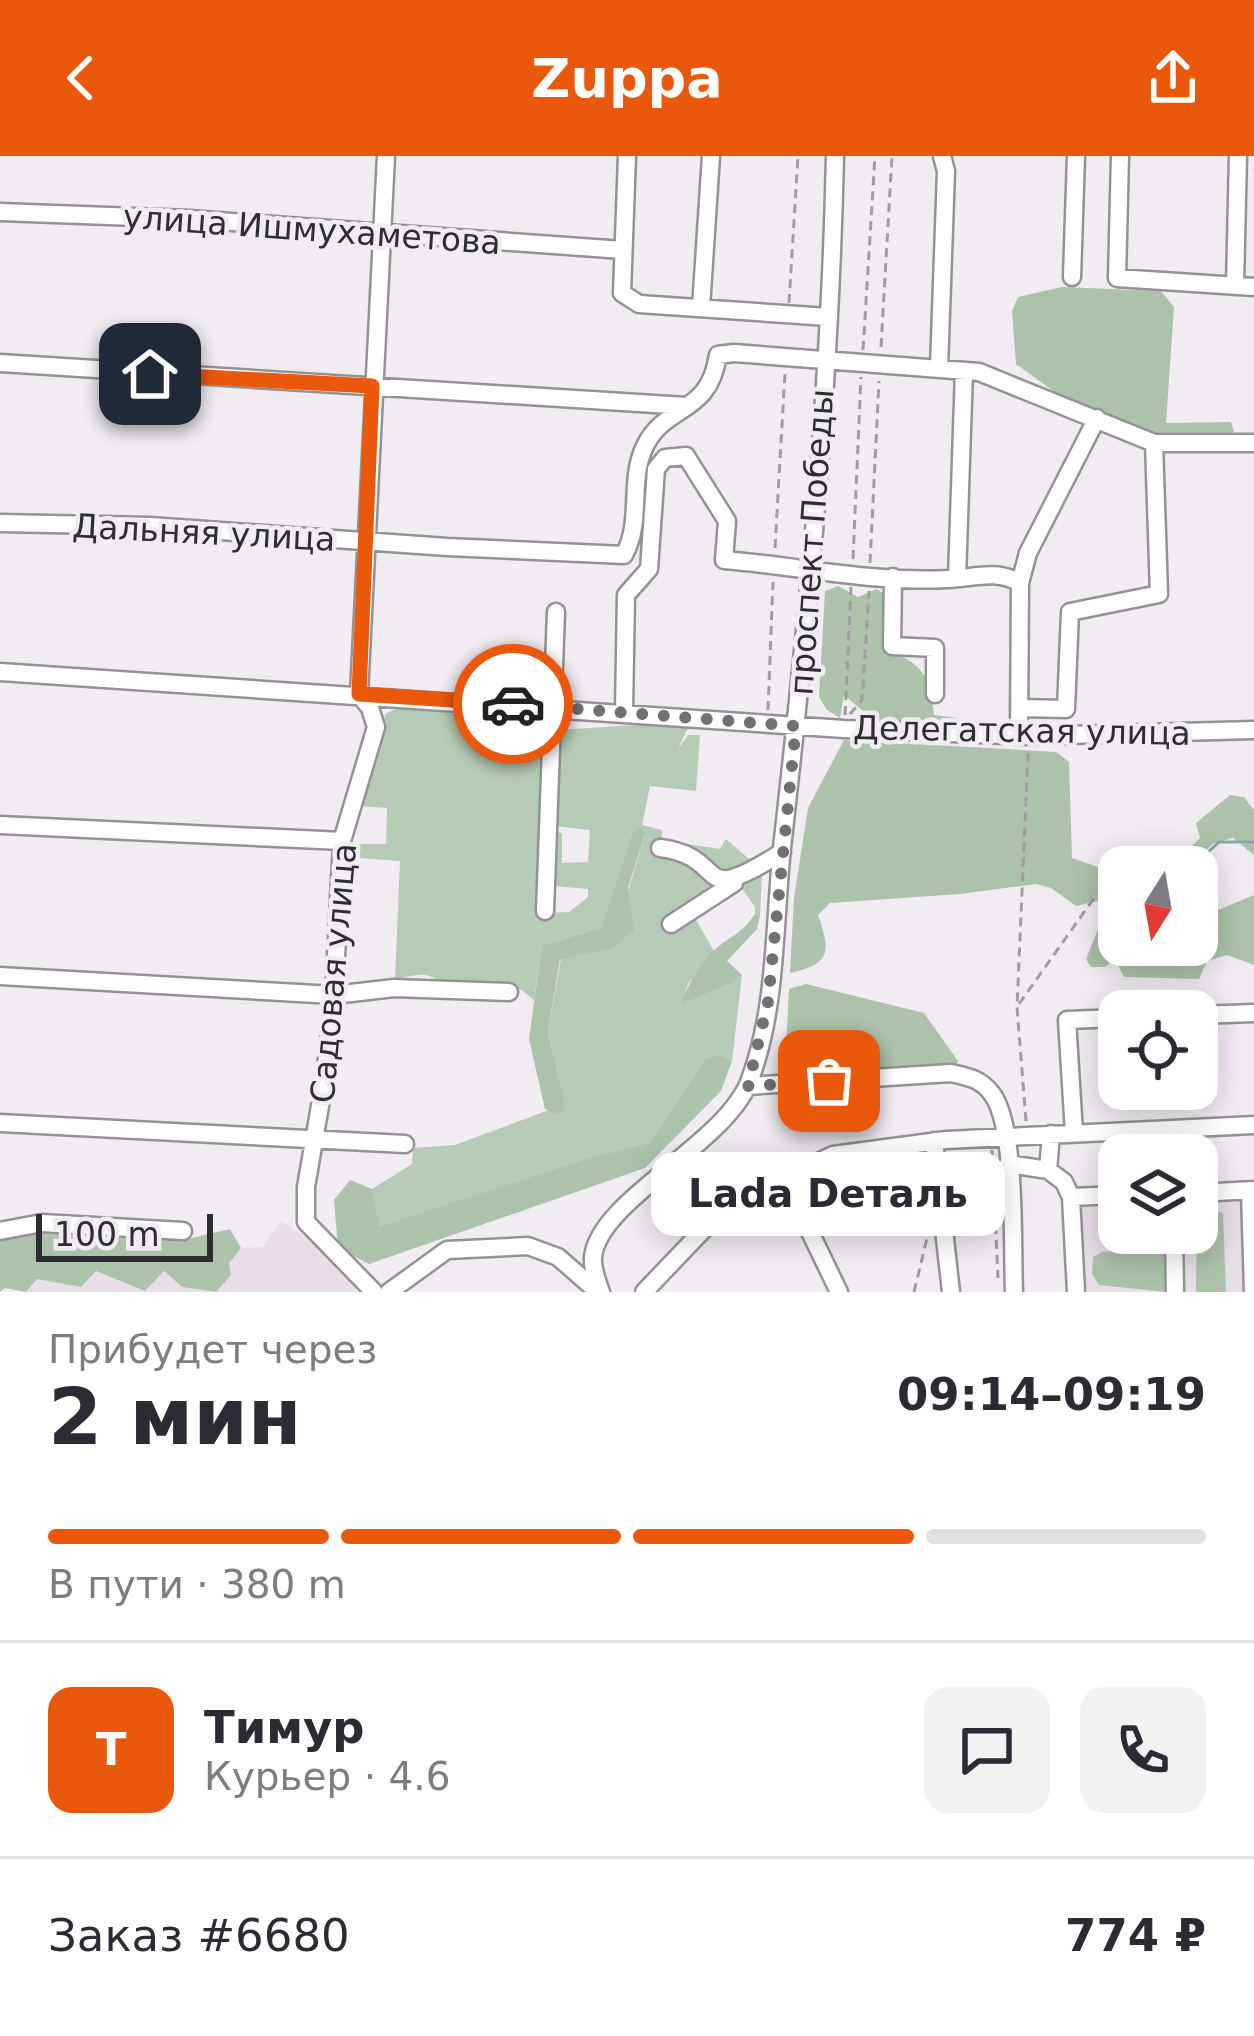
<!DOCTYPE html>
<html lang="ru">
<meta charset="utf-8">
<style>
body{margin:0;font-family:"DejaVu Sans",sans-serif;background:#f2f2f3;color:#2b2b33;height:100vh;display:flex;flex-direction:column;font-size:45px;white-space:nowrap}
*{box-sizing:border-box;margin:0}
p{font-size:39px;color:#7c7c81}
.icon{flex:none;width:66px;height:66px;fill:none;stroke:currentColor;stroke-width:2;stroke-linecap:round;stroke-linejoin:round}
.map{position:relative;height:1136px;overflow:hidden}
.sheet{display:flex;flex-direction:column;background:#fff;flex:1}
.sheet>*{flex:none}
.needle{width:78px;rotate:191deg}
.fabs{position:absolute;left:1098px;top:690px;display:grid;gap:24px}
.fabs a{display:grid;place-items:center;width:120px;height:120px;border-radius:24px;background:#fff;box-shadow:0 6px 30px #0003;font-size:60px}
.scale{position:absolute;left:36px;bottom:30px;width:177px;box-sizing:border-box;padding-left:12px;border:6px solid #2e2d2f;border-top:0;font-size:33px;line-height:42px;white-space:nowrap;color:#2e2d2f;-webkit-text-stroke:9px #f0ecf1;paint-order:stroke}
.pin{position:absolute;display:grid;place-items:center;width:102px;height:102px;color:#fff;margin:-51px;border-radius:24px;box-shadow:0 6px 18px #0006}
.courier{position:absolute;display:grid;place-items:center;width:120px;height:120px;margin:-60px;border:9px solid #ea580c;border-radius:50%;background:#fff;color:#222;box-shadow:0 3px 15px #0007}
.bubble{position:absolute;height:84px;border-radius:24px;background:#fff;box-shadow:0 6px 30px #0003;font-size:39px;font-weight:700;line-height:84px;text-align:center}
.headline em{font-style:normal;font-weight:700}
.headline div{display:flex;flex-direction:column-reverse}
.headline{display:flex;align-items:center;justify-content:space-between;height:204px;padding:0 48px}
h1{font-size:78px;font-weight:700;line-height:90px}
.bar{display:grid;grid-template-columns:repeat(4,1fr);gap:18px 12px;align-content:center;height:144px;padding:0 48px}
.bar i{height:15px;border-radius:9px;background:#e1e1e2}
.bar .on{background:#ea580c}
.bar p{grid-column:span 4}
.line{display:flex;align-items:center;gap:30px;padding:0 48px;border-top:3px solid #e1e1e2}
.line div{flex:1}
.round{display:grid;place-items:center;flex:none;width:126px;height:126px;border-radius:24px;background:#f2f2f3}
header{display:flex;justify-content:space-between;align-items:center;height:156px;padding:0 48px;background:#ea580c;color:#fff;font-size:54px;font-weight:700}
.map>svg:first-child{display:block}
</style>
<header><svg class="icon" aria-label="back" viewBox="0 0 24 24"><path d="M15 5l-7 7 7 7"/></svg>Zuppa<svg class="icon" aria-label="share" viewBox="0 0 24 24"><path d="M12 15V3M7 8l5-5 5 5M5 13v7h14v-7"/></svg></header>
<div class="map">
<svg width="1254" height="1136" viewBox="0 0 1254 1136">
<rect width="100%" height="100%" fill="#f0ecf1"/>
<!-- built -->
<path fill="#e7dee8" d="M1254 1040V1136H1080L1077 1049 1119 1046V1077H1197V1043Z
M282 1065 363 1123 353 1136H216L231 1119 229 1107 241 1092 262 1091Z
M96 1115 145 1135 163 1115 182 1131 215 1136H26L36 1123Z"/>
<!-- green -->
<path fill="#b6cbb5" d="M405 549 547 560 543 757 569 756 588 741V733L553 730V676L562 677V707L588 706 590 674 554 670 560 574 667 567 689 570 678 593 688 579H700L696 635 650 630 642 669 662 674V684L720 693 726 683 749 703 763 698 760 759 755 758V751L740 730 694 760 714 795 688 828 682 847 731 827 742 819 732 905 720 899 706 902 649 987 378 1072 372 1033 412 1008 413 992 455 989 549 954 558 958 566 952 548 876 561 802 611 793 645 678 632 677 601 772 542 789 534 844C497 811 489 837 452 829 443 828 433 820 425 819 416 818 404 822 395 823L400 705 358 702 359 688H386L387 652 358 650 382 582 385 558Z"/>
<!-- forest -->
<path fill="#acc2aa" d="M1062 131 1161 135 1174 151 1166 267 1231 266 1234 275 1229 282 1159 280 1067 245 1016 208 1012 155 1018 141Z
M838 430 858 441 877 433 886 440 885 490C922 511 930 515 934 559L957 562 956 572 867 567 864 556 844 539 840 562 827 554 819 541 825 435Z
M844 584 1056 596 1069 606 1072 702 1098 711 1119 713V740L1076 750 1051 732 1036 728 960 738 830 747 818 759C831 796 831 808 790 817L794 742 808 652Z
M1230 639 1244 641 1254 654V699L1233 682 1214 687 1187 711H1171L1200 682 1196 667Z
M642 671 645 678 628 732 634 774 611 793 560 803 548 876 566 952 558 959 545 953 529 883 542 789 601 772 632 677Z
M1254 739V809L1227 799 1207 805 1199 823 1124 821 1115 803 1105 811H1091L1086 803 1099 771 1119 756V789H1197V763Z
M755 758 760 759 757 773 727 805 742 819 732 827 681 848C688 828 701 804 719 790 736 777 741 778 755 758Z
M806 828 924 857 958 905 954 911 878 917 823 914 797 919 786 892 789 833Z
M720 899 732 905 721 935 645 1012 369 1108 338 1092 334 1044 350 1024 372 1033 379 1071 580 1005 649 987 706 902Z
M1209 1054 1223 1057 1226 1136H1196L1197 1055Z
M69 1073 188 1083 230 1073 241 1092 229 1107 231 1119 216 1136 182 1131 164 1115 145 1135 96 1115 81 1131 37 1123 26 1136 5 1132 0 1136V1077Z
M1145 1077H1164L1166 1136 1099 1129 1092 1118 1093 1101 1102 1096 1146 1093Z"/>
<g fill="none" stroke-linecap="round" stroke-linejoin="round">
<!-- stream -->
<path stroke="#82a8ae" stroke-width="3" d="M1192 711 1219 686H1254
M1111 725 1119 727"/>
<defs>
<path id="minor" d="M627 0 622 137 639 148 828 161
M1120 0 1117 122 1254 131
M0 56 191 63 623 94
M1072 121 1076 0
M1235 129 1238 0
M701 152 711 0
M0 207 686 250
M939 212 946 15 942 0
M0 367 150 370 447 391 624 399C643 365 628 324 645 290 666 247 709 260 718 199L734 197 979 216 1154 287H1254
M893 421 892 490 935 492V538
M957 422 964 215
M1020 427 1028 397 1097 262
M0 516 844 573 1029 580 1254 574
M1019 552 1066 553 1070 456 1159 438 1154 287
M624 555 626 439 649 413 656 313 665 302 686 300 727 365 724 404C799 410 872 427 948 423 974 422 996 413 1020 427L1019 580
M0 669 342 685
M660 692C732 701 690 755 782 696
M545 755 556 456
M671 768 734 727
M0 820 334 839 394 832 509 836
M1197 859 1254 857
M748 930 951 917C969 921 981 923 992 938 1017 971 1012 1092 1014 1136
M0 967 405 988
M1074 977 1067 864 1119 862
M1051 978 1048 1014 1064 1026 1071 1041 1076 1136
M934 985 951 1136
M1008 1008 1048 1014
M784 1022 839 1136
M1250 1035 1253 1136
M1197 1037 1254 1034
M1071 1041 1119 1039
M0 1075 42 1067 183 1075
M1174 1077 1175 1136
M374 1136 306 1066V1031L325 921 334 839 342 685 376 571 370 552 359 538 386 0
M389 1136 447 1094 528 1090 558 1101 598 1136
M601 1136C597 1125 592 1112 593 1101 599 1044 724 989 749 926 777 854 774 768 782 692 808 462 830 231 835 0
M644 1136 707 1070 784 1022 833 999 946 984 1254 969"/>
</defs>
<!-- minor casing -->
<use href="#minor" stroke="#959296" stroke-width="21"/>
<!-- path -->
<path stroke="#a09da1" stroke-width="3" stroke-dasharray="9 6" stroke-linecap="butt" d="M789 147 798 0
M881 191 892 0
M863 194 875 0
M775 392 785 216
M853 403 861 221
M870 407 879 225
M768 554 773 426
M850 558 862 544 869 435
M845 559 851 431
M1124 711 1130 704
M1019 848 1092 745 1119 716
M1026 965 1017 851 1028 597
M992 994 998 1122
M914 1136 929 1074"/>
<!-- minor -->
<use href="#minor" stroke="#fff" stroke-width="16"/>
</g>
<g fill="none" stroke-linecap="round" stroke-linejoin="round">
<!-- done -->
<path stroke="#727073" stroke-width="12" stroke-dasharray="0 21.6" d="M513 548 796 570 768 846 748 930 829 925"/>
<!-- route -->
<path stroke="#ea580c" stroke-width="15" d="M150 218 372 230 359 538 513 548"/>
</g>
<g text-anchor="middle" stroke-width="9" stroke-linejoin="round" paint-order="stroke">
<!-- street labels -->
<g font-size="33" fill="#2e2d2f" stroke="#f0ecf1">
<text transform="translate(312 73) rotate(4)" y="12">улица Ишмухаметова</text>
<text transform="translate(204 376) rotate(3)" y="12">Дальняя улица</text>
<text transform="translate(811 386) rotate(-86)" y="12">проспект Победы</text>
<text transform="translate(1022 574) rotate(1)" y="12">Делегатская улица</text>
<text transform="translate(333 817) rotate(-85)" y="12">Садовая улица</text>
</g>
</g>
</svg>
<div class="fabs">
<a><svg class="needle" viewBox="-14 -14 28 28"><path d="M0-13l5 13h-10z" fill="#e53935"/><path d="M0 13l5-13h-10z" fill="#7c7c81"/></svg></a>
<a><svg class="icon" aria-label="locate" viewBox="0 0 24 24"><circle cx="12" cy="12" r="6"/><path d="M12 2v4M12 18v4M2 12h4M18 12h4"/></svg></a>
<a><svg class="icon" aria-label="layers" viewBox="0 0 24 24"><path d="M12 4l9 5-9 5-9-5zM3 14l9 5 9-5"/></svg></a>
</div>
<div class="scale">100 m</div>
<div class="pin" style="left:829px;top:925px;background:#ea580c"><svg class="icon" aria-label="bag" viewBox="0 0 24 24"><path d="M5 8h14l-1 12H6zM9 8a3 3 0 0 1 6 0"/></svg></div>
<div class="pin" style="left:150px;top:218px;background:#1f2937"><svg class="icon" aria-label="home" viewBox="0 0 24 24"><path d="M3 11l9-7 9 7M6 9v11h12V9"/></svg></div>
<div class="courier" style="left:513px;top:548px"><svg class="icon" aria-label="car" viewBox="0 0 24 24"><path d="M5 17H2v-5l4-1 3-4h7l3 4 3 1v5h-3M9 17h6M6 11h13"/><circle cx="7" cy="17" r="2"/><circle cx="17" cy="17" r="2"/></svg></div>
<div class="bubble" style="left:651px;top:996px;width:354px">Lada Dеталь</div>
</div>
<section class="sheet">
<div class="headline"><div><h1>2 мин</h1><p>Прибудет через</p></div><em>09:14–09:19</em></div>
<div class="bar"><i class="on"></i><i class="on"></i><i class="on"></i><i></i><p>В пути · 380 m</p></div>
<div class="line" style="height:216px"><b class="round" style="background:#ea580c;color:#fff">Т</b><div><b>Тимур</b><p>Курьер · 4.6</p></div><a class="round"><svg class="icon" aria-label="chat" viewBox="0 0 24 24"><path d="M4 5h16v11H9l-5 4z"/></svg></a><a class="round"><svg class="icon" aria-label="phone" viewBox="0 0 24 24"><path d="M5 4h4l2 5-3 2q2 4 5 5l2-3 5 2v4C11 20 4 13 5 4z"/></svg></a></div>
<div class="line" style="height:156px"><div>Заказ #6680</div><b>774 ₽</b></div>
</section>
